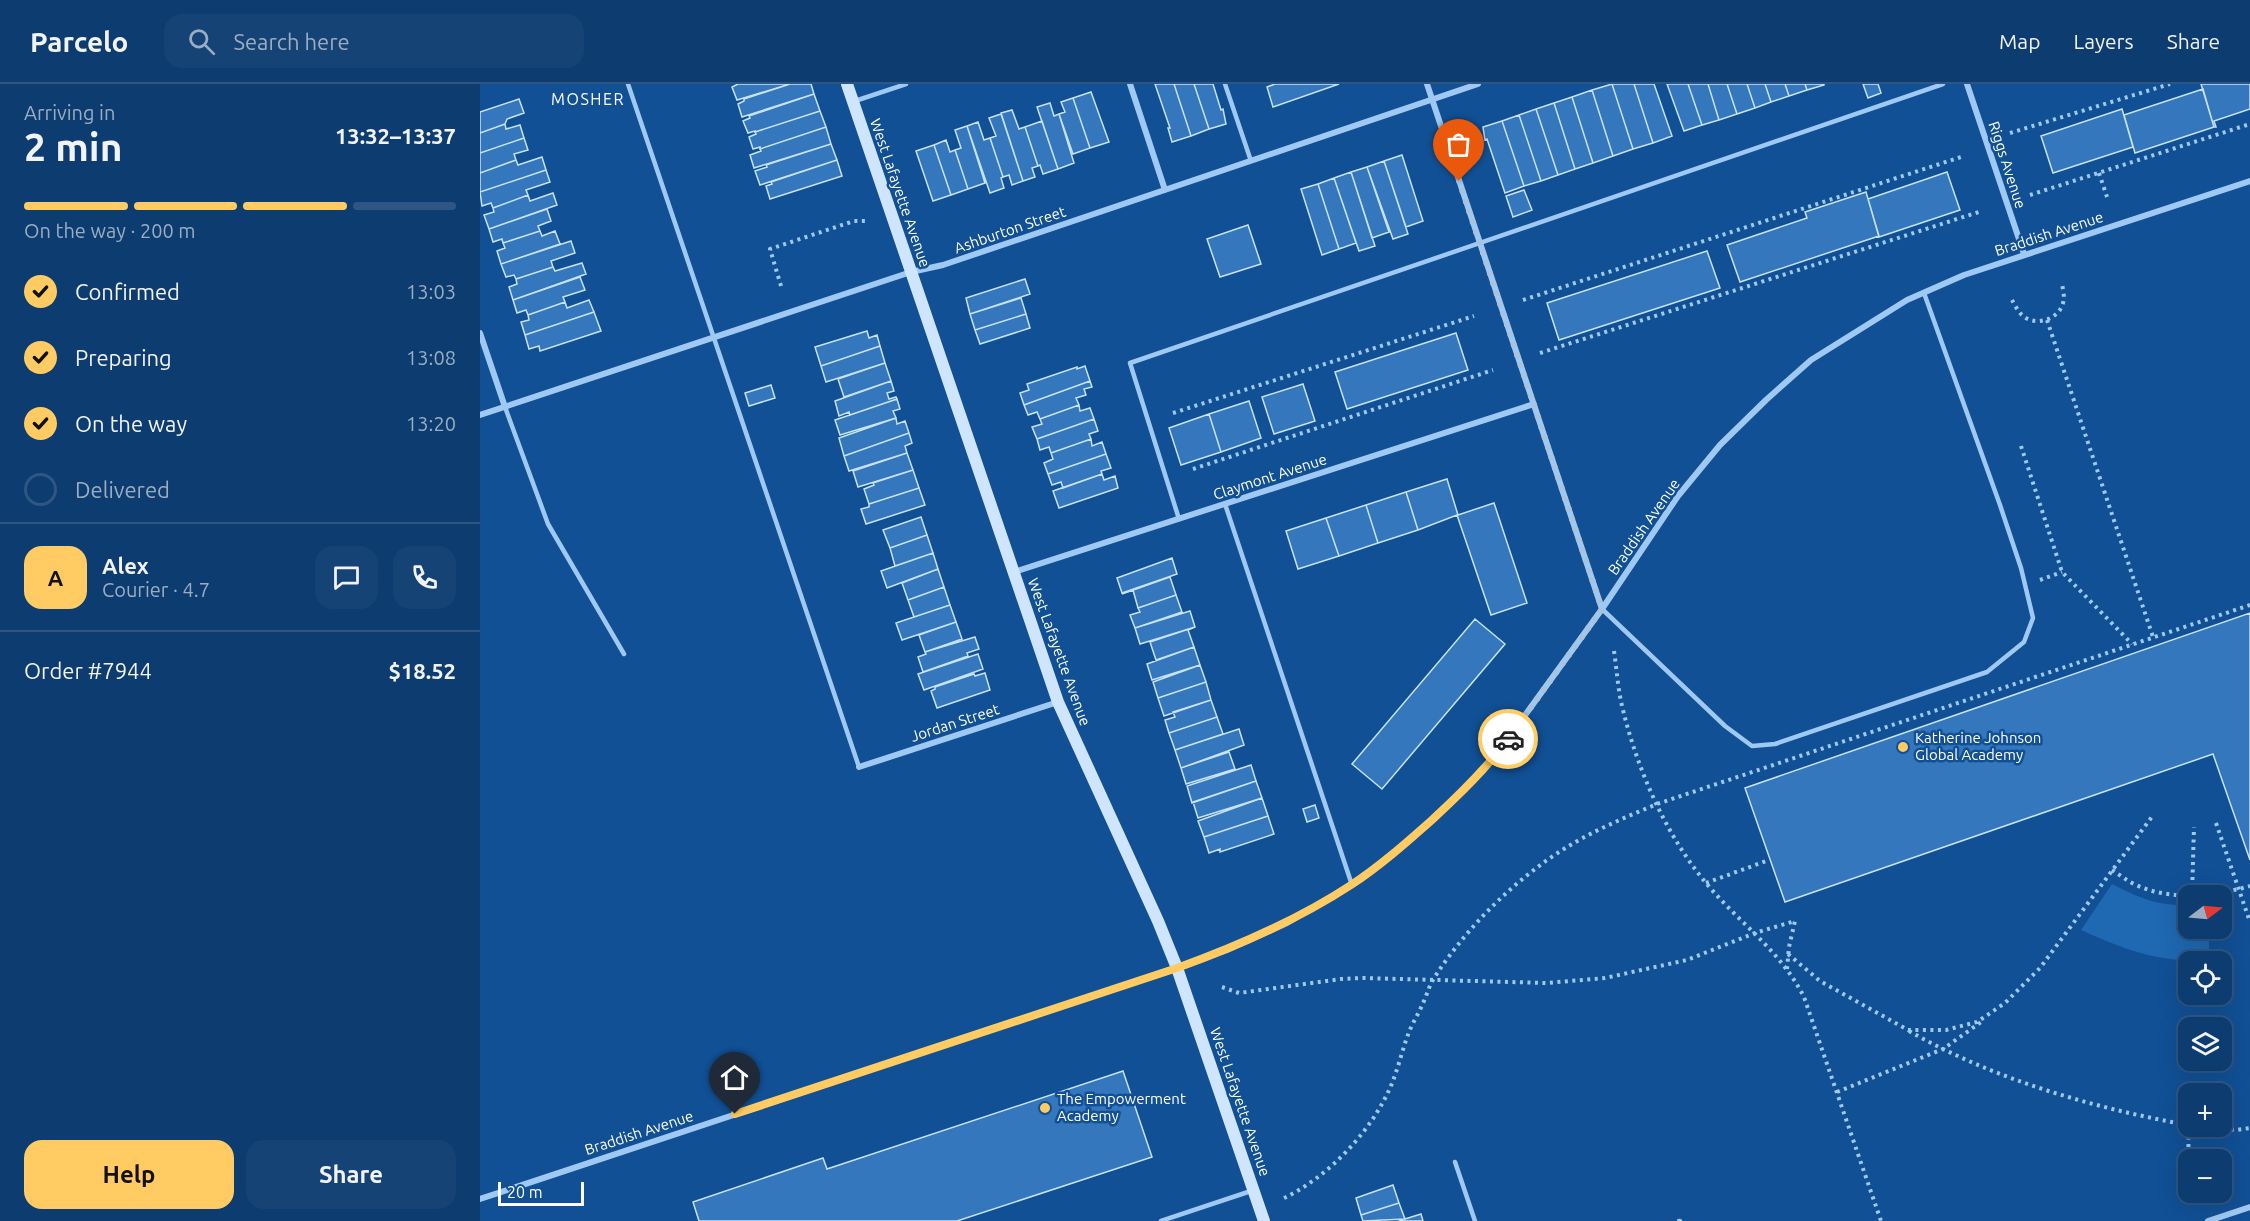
<!DOCTYPE html>
<meta charset="utf-8">
<style>
body{margin:0;font-family:Ubuntu,sans-serif;background:#164375;color:#f1f3f6;height:100vh;display:flex;flex-direction:column;font-size:22px;white-space:nowrap}
*{box-sizing:border-box;margin:0}
p{font-size:20px;color:#9aadc3}
.icon{flex:none;width:33px;height:33px;fill:none;stroke:currentColor;stroke-width:2;stroke-linecap:round;stroke-linejoin:round}
.map{position:relative;flex:1;overflow:hidden}
.side{display:flex;flex-direction:column;background:#0d3c70;width:480px}
.side>*{flex:none}
.needle{width:39px;rotate:74deg}
.controls{position:absolute;left:1698px;top:801px;display:grid;gap:12px}
.controls a{display:grid;place-items:center;width:54px;height:54px;border-radius:12px;background:#0d3c70;box-shadow:0 6px 24px #0002,0 0 0 2px #2d5683;font-size:30px}
.scale{position:absolute;left:18px;bottom:15px;width:86px;box-sizing:border-box;padding-left:6px;border:3px solid #fff;border-top:0;font-size:16px;line-height:21px;white-space:nowrap;color:#fff;-webkit-text-stroke:4px #115095;paint-order:stroke}
.pin{position:absolute;display:grid;place-items:center;width:51px;height:51px;color:#fff;margin:-62px -26px;border-radius:50% 50% 50% 0;rotate:-45deg;box-shadow:0 0 6px #0007}
.pin .icon{rotate:45deg}
.courier{position:absolute;display:grid;place-items:center;width:60px;height:60px;margin:-30px;border:4px solid #ffcb62;border-radius:50%;background:#fff;color:#222;box-shadow:0 2px 8px #0007}
.head em{font-style:normal;font-weight:700}
.head div{display:flex;flex-direction:column-reverse}
.head{display:flex;align-items:center;justify-content:space-between;height:102px;padding:0 24px}
h1{font-size:39px;font-weight:700;line-height:45px}
.bar{display:grid;grid-template-columns:repeat(4,1fr);gap:9px 6px;align-content:center;height:72px;padding:0 24px}
.bar i{height:8px;border-radius:4px;background:#2d5683}
.bar .selected{background:#ffcb62}
.bar p{grid-column:span 4}
.line{display:flex;align-items:center;gap:15px;padding:0 24px;border-top:2px solid #2d5683}
.line div{flex:1}
.round{display:grid;place-items:center;flex:none;width:63px;height:63px;border-radius:18px;background:#164375}
ol{padding:0 24px;list-style:none}
li{display:flex;align-items:center;gap:18px;height:66px}
li p{margin-inline-start:auto}
li .icon{padding:6px;border-radius:50%;background:#ffcb62;color:#111;stroke-width:4}
li:last-child{color:#9aadc3}
li i{width:33px;height:33px;border:3px solid #2d5683;border-radius:50%}
.primary-button{display:flex;gap:12px;margin-top:auto;padding:12px 24px}
.primary-button a{flex:1;height:69px;border-radius:18px;background:#ffcb62;color:#111;font-size:24px;font-weight:700;line-height:69px;text-align:center}
.primary-button a+a{background:#164375;color:#f1f3f6}
header{display:flex;align-items:center;gap:36px;box-sizing:border-box;height:84px;padding:0 30px;background:#0d3c70;border-bottom:2px solid #2d5683}
header strong{font-size:28px}
nav{display:flex;gap:33px;margin-inline-start:auto;font-size:21px}
.search{width:420px;height:54px;background:#164375;display:flex;align-items:center;gap:15px;box-sizing:border-box;padding:0 21px;border-radius:18px;color:#9aadc3;font-size:22px}
main{display:flex;flex:1;min-height:0}
.map>svg:first-child{display:block}
</style>
<header>
<strong>Parcelo</strong>
<div class="search"><svg class="icon" aria-label="search" viewBox="0 0 24 24"><circle cx="10" cy="10" r="6"/><path d="M15 15l6 6"/></svg>Search here</div>
<nav><a>Map</a><a>Layers</a><a>Share</a></nav>
</header>
<main>
<section class="side">
<div class="head"><div><h1>2 min</h1><p>Arriving in</p></div><em>13:32–13:37</em></div>
<div class="bar"><i class="selected"></i><i class="selected"></i><i class="selected"></i><i></i><p>On the way · 200 m</p></div>
<ol>
<li><svg class="icon" aria-label="check" viewBox="0 0 24 24"><path d="M5 12l5 5 9-10"/></svg>Confirmed<p>13:03</p></li>
<li><svg class="icon" aria-label="check" viewBox="0 0 24 24"><path d="M5 12l5 5 9-10"/></svg>Preparing<p>13:08</p></li>
<li><svg class="icon" aria-label="check" viewBox="0 0 24 24"><path d="M5 12l5 5 9-10"/></svg>On the way<p>13:20</p></li>
<li><i></i>Delivered</li>
</ol>
<div class="line" style="height:108px"><b class="round" style="background:#ffcb62;color:#111">A</b><div><b>Alex</b><p>Courier · 4.7</p></div><a class="round"><svg class="icon" aria-label="chat" viewBox="0 0 24 24"><path d="M4 5h16v11H9l-5 4z"/></svg></a><a class="round"><svg class="icon" aria-label="phone" viewBox="0 0 24 24"><path d="M5 4h4l2 5-3 2q2 4 5 5l2-3 5 2v4C11 20 4 13 5 4z"/></svg></a></div>
<div class="line" style="height:78px"><div>Order #7944</div><b>$18.52</b></div>
<div class="primary-button"><a>Help</a><a>Share</a></div>
</section>
<div class="map">
<svg width="1770" height="1137" viewBox="0 0 1770 1137">
<rect width="100%" height="100%" fill="#115095"/>
<!-- green -->
<path fill="#1f68b2" d="M1632 800C1659 814 1678 822 1708 821V844L1728 845 1730 877C1678 878 1647 867 1601 846Z"/>
<!-- building -->
<path fill="#3477bc" stroke="#c7e2fd" stroke-width="1.5" d="M258 0H310L257 16 252 3Z
M310 0H331L334 10 262 33 258 20 264 17V15Z
M675 0H694L711 52 692 58 688 44H690Z
M694 0H714L729 45 711 52Z
M714 0H733L741 26 743 25 746 40 729 45Z
M795 0H859L793 23 787 3Z
M1132 0 1153 65 1133 72 1112 6Z
M1132 0H1154L1173 59 1153 65Z
M1154 0H1174L1192 52 1173 59Z
M1187 0H1208L1222 41 1204 47Z
M1208 0H1228L1239 36 1222 41Z
M1228 0H1247L1257 30 1239 36Z
M1247 0H1267L1275 24 1257 30Z
M1267 0H1285L1291 18 1275 24Z
M1285 0H1305L1309 12 1291 18Z
M1305 0H1325L1327 6 1309 12Z
M1325 0H1344V1L1327 6Z
M1383 0H1398L1401 9 1388 14Z
M1721 0H1770V25L1734 37 1736 43H1734Z
M1723 5 1734 43 1655 69 1644 31Z
M1112 6 1133 72 1113 79 1092 13Z
M611 8 629 58 610 64 593 14Z
M334 10 340 27 275 48V47L268 49 263 37 270 34 269 32Z
M1092 13 1113 79 1095 85 1074 19Z
M593 14 610 64 593 70 579 30 585 28 581 18Z
M39 15 44 29 27 35 25 40 0 49V28Z
M570 19 574 32 579 30 594 79 578 85 557 23Z
M1074 19 1095 85 1078 91 1056 25Z
M1056 25 1078 91 1061 97 1039 31Z
M1642 25 1653 63 1573 89 1561 52Z
M532 26 539 45 545 43 558 82 552 84 555 93 543 97 521 29Z
M340 27 346 43 280 65V63L273 65 269 53 276 50 275 48Z
M521 30 543 97 532 101 529 91 523 93 510 54 516 52 509 34Z
M1039 31 1061 97 1044 102 1022 37Z
M562 37 578 85 563 90 560 81 558 82 545 43Z
M1022 37 1044 102 1025 109 1007 55 1005 56 1003 43Z
M498 38 504 56 510 54 523 93 521 94 524 104 510 109 487 42Z
M25 40 26 45 40 41 44 54 0 69V49Z
M487 42 505 99 488 105 475 66 481 64 475 46Z
M346 43 351 60 274 84 270 71 281 67 280 65Z
M44 54 48 66 34 70 36 76 0 89V69Z
M466 56 470 68 475 66 488 105 471 111 454 61Z
M351 60 357 76 280 101 275 87 287 83 286 81Z
M454 61 471 111 453 117 436 67Z
M922 71 943 137 926 143 904 77Z
M62 73 66 86 0 108V89L36 76 38 81Z
M357 76 362 92 290 115 286 102 292 100 291 98Z
M904 77 928 150 913 155 887 83Z
M887 83 909 148 892 154 871 88Z
M66 86 70 98 46 106 48 111 13 124 11 119 2 122 0 108Z
M871 88 895 162 879 167 854 94Z
M1467 88 1480 126 1399 153 1388 115Z
M854 94 876 159 859 165 838 100Z
M838 100 859 165 842 171 821 105Z
M1044 106 1052 126 1033 133 1026 112Z
M1386 108 1399 152 1260 198 1247 161 1327 134 1325 128Z
M73 109 77 121 9 145 4 131 14 128 13 124 48 111 50 117Z
M67 125 71 137 58 142 60 147 23 159 22 155 13 158 9 145Z
M768 141 781 180 740 193 727 155Z
M60 147 62 152 75 147 80 160 21 180 17 167 25 164 23 159Z
M91 157 95 169 71 177 73 183 36 195 34 191 26 193 21 180Z
M1227 167 1240 204 1079 256 1067 219Z
M102 179 106 190 33 216 29 203 37 200 36 195 73 183 75 187Z
M100 193 105 206 83 213 85 218 48 231 46 226 37 229 33 216Z
M545 195 550 210 490 230 486 214Z
M541 214 546 230 495 246 490 230Z
M109 216 114 228 45 251 41 238 49 236 48 231 85 218 87 224Z
M114 228 121 247 60 267 59 262 49 265 45 251Z
M546 230 550 244 500 260 495 246Z
M387 247 389 254 397 251 400 262 341 282 335 263Z
M976 249 988 286 867 325 855 288Z
M400 262 405 279 346 298 341 282Z
M405 279 411 297 364 313 358 295Z
M605 282 610 297 544 321 540 309 549 306 547 300 597 283V285Z
M411 297 414 307 407 309 409 315 416 313 417 315 370 331 369 328 359 332 355 317Z
M610 297 612 303 604 305 606 311 596 314 599 321 560 335 557 328 548 331 544 321Z
M823 300 835 337 794 350 782 313Z
M291 301 295 314 269 322 265 309Z
M417 315 420 325 413 327 416 334 360 351 355 336Z
M769 317 781 354 741 368 729 330Z
M599 321 600 327 610 324 614 335 557 355 552 343 562 340 560 335Z
M729 330 741 368 701 381 689 344Z
M416 334 417 340 425 337 429 349 364 372 359 354Z
M614 335 618 347 609 350 611 355 571 369 569 363 560 366 557 355Z
M429 349 432 359 425 362 427 369 369 387 364 372Z
M611 355 612 362 622 358 626 370 568 390 564 379 573 375 571 369Z
M427 369 433 386 378 403 373 387Z
M626 370 631 384 621 387 622 390 583 404 581 398 572 401 568 390Z
M433 386 439 404 389 420 384 405 394 401 393 399Z
M622 390 624 396 635 392 638 404 579 424 573 407Z
M967 395 978 431 1014 419 1047 519 1011 531 977 431 938 446 926 408Z
M439 404 445 421 386 440 381 425 389 423V420Z
M926 408 938 446 898 459 886 421Z
M886 421 898 459 859 472 846 434Z
M441 433 447 451 410 464 403 446Z
M846 434 859 472 818 485 806 447Z
M447 451 453 469 415 482 410 464Z
M453 469 458 485 407 504 401 487Z
M692 474 697 490 642 509 637 494Z
M458 485 464 503 428 516 422 499Z
M690 493 696 511 658 524 653 506 642 510Z
M464 503 470 521 434 533 428 516Z
M696 511 702 528 655 544 650 531 660 528 658 524Z
M470 521 476 538 422 556 416 539Z
M710 527 715 543 660 560 655 544Z
M1770 529V776L1733 670 1305 818 1265 704Z
M995 535 1025 560 902 705 872 680Z
M476 538 482 555 445 568 439 551Z
M715 543 708 546 714 563 676 576 670 558Z
M495 553 499 565 487 569 488 572 443 588 438 573 446 570 445 568Z
M714 563 720 581 672 596 667 580Z
M498 570 503 585 444 606 438 590Z
M720 581 726 598 678 614 673 598Z
M505 589 510 606 457 624 451 607 455 605V603L494 590 495 592Z
M726 598 731 616 684 632 678 614Z
M731 616 737 633 689 649 685 636 695 633 693 628Z
M737 633 743 650 695 666 689 649Z
M759 645 764 661 701 684 695 666Z
M749 668 755 685 706 700 701 684Z
M771 681 776 697 712 719 707 702Z
M776 697 782 714 718 734 713 718Z
M782 714 788 732 724 753 718 737Z
M835 721 839 734 827 738 823 725Z
M788 732 794 750 740 768V765L729 769 724 753Z
M643 987 672 1073 477 1137H219L213 1118 343 1074 347 1085Z
M913 1101 919 1119 881 1131 876 1114Z
M919 1119 925 1135 883 1137 881 1131Z
M941 1130 943 1137H919L925 1135Z"/>
<g fill="none" stroke-linecap="round" stroke-linejoin="round">
<!-- path -->
<path stroke="#9fc9f3" stroke-width="4" stroke-dasharray="3 4.5" stroke-linecap="butt" d="M1530 49 1690 0
M1619 89 1627 113
M1550 111 1770 40
M301 202 290 165 374 137H385
M1043 216 1484 72
M1532 216C1535 221 1538 228 1543 232 1556 243 1579 235 1583 219 1585 213 1583 206 1582 200
M1567 236 1673 553
M1060 269 1502 127
M693 329 994 232
M1541 362 1582 488 1652 560
M713 385 1013 286
M1560 496 1582 488
M1134 567C1137 587 1138 607 1143 626 1158 687 1186 751 1226 799 1259 839 1300 866 1324 913L1401 1137
M1736 739 1770 838
M1632 786C1640 791 1647 797 1656 801 1690 817 1735 812 1770 802
M1226 799 1289 776
M1712 811 1714 743
M1308 870 1340 897 1428 946H1466L1497 938 1525 919 1560 884 1674 730
M742 903 759 909 861 895 883 894 1067 899 1125 894 1207 876 1275 849 1315 837 1309 863 1307 885
M1429 947C1513 995 1613 1024 1708 1041
M1357 1008 1463 965 1504 936
M1721 1042 1756 1046 1770 1044
M1708 1078 1709 1042
M804 1114C848 1093 890 1049 910 1004 918 986 922 966 929 948 933 938 939 929 943 919 947 911 949 902 954 894 987 843 1035 795 1087 763 1115 746 1146 733 1177 720L1770 521"/>
<!-- service -->
<path stroke="#9fc9f3" stroke-width="4.5" d="M148 0 379 683
M745 0 771 77
M375 17 426 0
M25 323 68 440 144 570
M745 420 872 801
M699 435 650 279 1463 0
M1122 525 1245 642 1272 662 1295 660 1507 588 1544 558 1553 534 1541 484 1520 421 1444 209
M975 1078 995 1137
M681 1137 771 1107
M1199 1137H1200"/>
<!-- minor -->
<path stroke="#9fc9f3" stroke-width="6" d="M650 0 685 106
M947 0 1122 525
M1487 0 1544 170
M0 249 25 323
M0 331 431 188 463 181 998 0
M534 488 1054 320
M379 683 578 618
M0 1115 697 884 747 866 807 839 872 801 917 767 975 715 1017 670 1122 525 1198 412 1240 361 1286 316 1331 276 1427 216 1484 191 1770 97
M1728 1137 1770 1123"/>
<!-- secondary -->
<path stroke="#cfe5fd" stroke-width="12" d="M367 0 578 618 678 837 697 884 784 1137"/>
</g>
<g fill="none" stroke-linecap="round" stroke-linejoin="round">
<!-- done -->
<path stroke="#acc2da" stroke-width="6" stroke-dasharray="0 10.8" d="M979 97 1122 525 1028 655"/>
<!-- route -->
<path stroke="#ffcb62" stroke-width="8" d="M255 1030 697 884C758 862 816 837 871 801 900 782 927 758 953 735 980 710 1007 684 1028 655"/>
</g>
<!-- markers -->
<g fill="#ffcb62" stroke="#115095" stroke-width="2">
<circle cx="1423" cy="663" r="6"/>
<circle cx="565" cy="1024" r="6"/>
</g>
<g text-anchor="middle" stroke-width="5" stroke-linejoin="round" paint-order="stroke">
<!-- street labels -->
<g font-size="15" fill="#fff" stroke="#115095">
<text transform="translate(1527 81) rotate(72)" y="5">Riggs Avenue</text>
<text transform="translate(420 109) rotate(71)" y="5">West Lafayette Avenue</text>
<text transform="translate(530 146) rotate(-19)" y="5">Ashburton Street</text>
<text transform="translate(1569 150) rotate(-18)" y="5">Braddish Avenue</text>
<text transform="translate(790 393) rotate(-18)" y="5">Claymont Avenue</text>
<text transform="translate(1164 443) rotate(-55)" y="5">Braddish Avenue</text>
<text transform="translate(579 568) rotate(70)" y="5">West Lafayette Avenue</text>
<text transform="translate(475 639) rotate(-18)" y="5">Jordan Street</text>
<text transform="translate(760 1018) rotate(71)" y="5">West Lafayette Avenue</text>
<text transform="translate(159 1049) rotate(-18)" y="5">Braddish Avenue</text>
</g>
<!-- poi labels -->
<g font-size="15" fill="#fff" stroke="#115095" text-anchor="start">
<text x="1435" y="659">Katherine Johnson<tspan x="1435" dy="17">Global Academy</tspan></text>
<text x="577" y="1020">The Empowerment<tspan x="577" dy="17">Academy</tspan></text>
</g>
<!-- neighbourhood labels -->
<g font-size="16" letter-spacing="1.5" fill="#fff" stroke="#115095">
<text x="108" y="21">MOSHER</text>
</g>
</g>
</svg>
<div class="controls">
<a><svg class="needle" viewBox="-14 -14 28 28"><path d="M0-13l5 13h-10z" fill="#e53935"/><path d="M0 13l5-13h-10z" fill="#9aadc3"/></svg></a>
<a><svg class="icon" aria-label="locate" viewBox="0 0 24 24"><circle cx="12" cy="12" r="6"/><path d="M12 2v4M12 18v4M2 12h4M18 12h4"/></svg></a>
<a><svg class="icon" aria-label="layers" viewBox="0 0 24 24"><path d="M12 4l9 5-9 5-9-5zM3 14l9 5 9-5"/></svg></a>
<a>+</a>
<a>−</a>
</div>
<div class="scale">20 m</div>
<div class="pin" style="left:979px;top:97px;background:#ea580c"><svg class="icon" aria-label="bag" viewBox="0 0 24 24"><path d="M5 8h14l-1 12H6zM9 8a3 3 0 0 1 6 0"/></svg></div>
<div class="pin" style="left:255px;top:1030px;background:#1f2937"><svg class="icon" aria-label="home" viewBox="0 0 24 24"><path d="M3 11l9-7 9 7M6 9v11h12V9"/></svg></div>
<div class="courier" style="left:1028px;top:655px"><svg class="icon" aria-label="car" viewBox="0 0 24 24"><path d="M5 17H2v-5l4-1 3-4h7l3 4 3 1v5h-3M9 17h6M6 11h13"/><circle cx="7" cy="17" r="2"/><circle cx="17" cy="17" r="2"/></svg></div>
</div>
</main>
